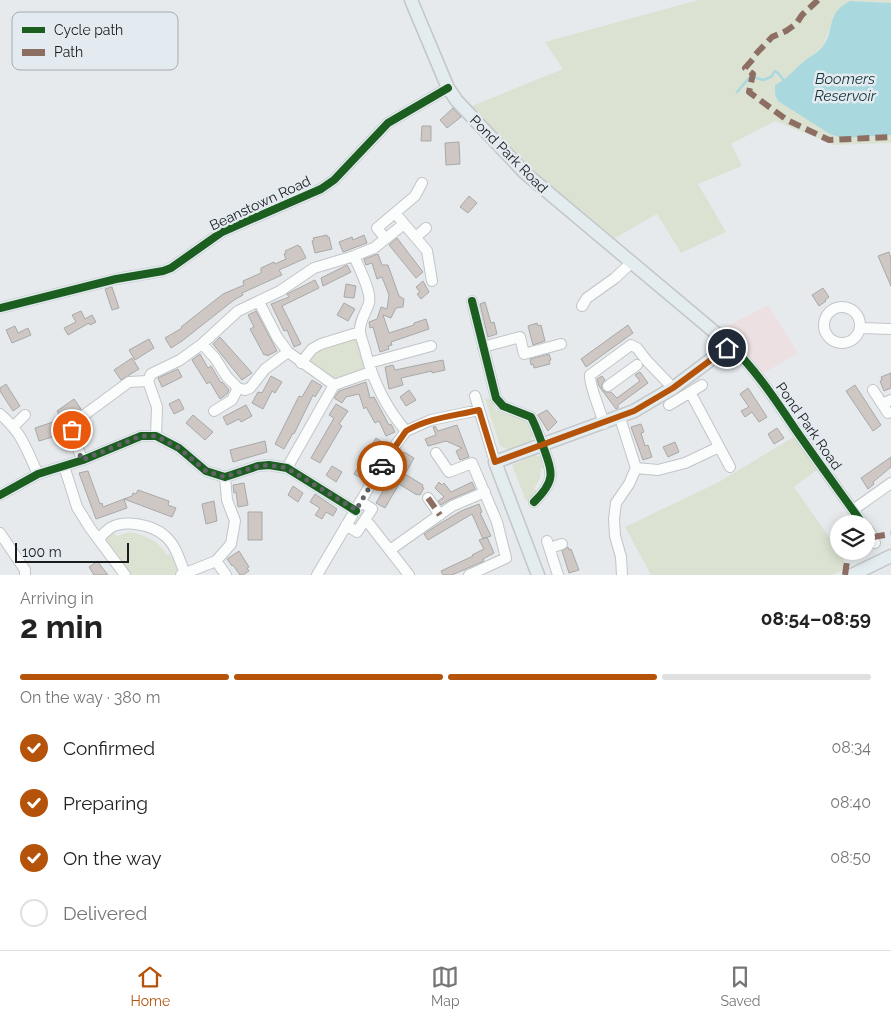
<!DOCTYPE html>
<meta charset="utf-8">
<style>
body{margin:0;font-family:Raleway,sans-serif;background:#f6f6f6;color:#222;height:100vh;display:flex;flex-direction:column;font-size:19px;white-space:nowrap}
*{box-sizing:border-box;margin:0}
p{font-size:16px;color:#767676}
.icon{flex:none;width:28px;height:28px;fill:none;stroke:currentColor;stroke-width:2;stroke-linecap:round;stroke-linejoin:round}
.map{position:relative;height:575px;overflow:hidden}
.details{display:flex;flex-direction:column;background:#fff;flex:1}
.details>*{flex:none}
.buttons{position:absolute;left:830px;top:515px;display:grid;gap:10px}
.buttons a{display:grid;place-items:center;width:45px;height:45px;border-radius:50%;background:#fff;box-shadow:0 2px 12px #0003;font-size:25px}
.scale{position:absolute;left:15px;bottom:12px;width:114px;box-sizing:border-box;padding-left:5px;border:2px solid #191b1d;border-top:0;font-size:14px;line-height:18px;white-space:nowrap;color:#191b1d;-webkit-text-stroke:4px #e3eaf0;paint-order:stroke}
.pin{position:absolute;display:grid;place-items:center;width:42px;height:42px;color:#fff;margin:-21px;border:2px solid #fff;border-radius:50%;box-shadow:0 1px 5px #0007}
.courier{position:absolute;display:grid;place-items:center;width:50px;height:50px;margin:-25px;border:4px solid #b45309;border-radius:50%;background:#fff;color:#222;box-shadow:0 1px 6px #0007}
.summary em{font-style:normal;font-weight:700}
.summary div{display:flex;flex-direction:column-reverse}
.summary{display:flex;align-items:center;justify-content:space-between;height:85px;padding:0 20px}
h1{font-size:32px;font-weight:700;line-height:38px}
.bar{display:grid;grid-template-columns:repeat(4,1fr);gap:8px 5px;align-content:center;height:60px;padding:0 20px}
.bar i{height:6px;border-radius:4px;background:#e0e0e0}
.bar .selected{background:#b45309}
.bar p{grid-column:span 4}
ol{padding:0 20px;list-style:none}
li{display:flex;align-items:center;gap:15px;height:55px}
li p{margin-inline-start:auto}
li .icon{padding:5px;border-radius:50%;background:#b45309;color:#fff;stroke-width:4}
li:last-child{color:#767676}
li i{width:28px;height:28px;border:2px solid #e0e0e0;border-radius:50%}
.dock{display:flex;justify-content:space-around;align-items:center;height:70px;border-top:1px solid #e0e0e0;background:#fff;font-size:14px;color:#767676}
.dock a{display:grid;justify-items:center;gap:2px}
.dock .selected{color:#b45309}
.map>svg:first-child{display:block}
</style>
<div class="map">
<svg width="891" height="575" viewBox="0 0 891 575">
<rect width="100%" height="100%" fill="#e6eaed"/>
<!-- commercial -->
<path fill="#ede0e3" d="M768 305 798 353 764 373 721 329Z"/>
<!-- green -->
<path fill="#dbe2d2" d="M698 0H891V3L850 1 833 16 830 29 823 46 802 63 789 77 775 85 879 135H891V143L834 145 775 121 731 144 742 166 698 184 726 232 681 253 657 214 615 238 534 172 472 106 563 69 545 42Z
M354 338 360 341 368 366 363 373 334 381 311 363 310 358 319 349Z
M490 398 496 410C514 419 523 411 533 434L531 442C520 446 510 453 500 446L485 399Z
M795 436 818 469 794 487 844 558 843 570 832 575H651L625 527 717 483Z
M535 455 540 457 543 462 545 461 547 468H541L540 479 534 489 538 493 533 499 526 501 512 465Z
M130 532C146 535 159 541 167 555L170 554 179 571 173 575H131L114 550 103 542 107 536 114 533 116 536Z"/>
<!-- water -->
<path fill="#a9d8df" d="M850 1 891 3V135L842 138 830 134 778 101 775 94V85C786 80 793 71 802 63 808 57 818 53 823 46 836 29 824 15 850 1Z"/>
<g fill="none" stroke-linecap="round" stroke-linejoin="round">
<!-- stream -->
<path stroke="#a9d8df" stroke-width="2.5" d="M737 92 749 78 753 77 763 80 771 77 775 71 778 73 786 83"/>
</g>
<!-- building -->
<path fill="#cec7c3" stroke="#a8a9a9" d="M453 108 461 117 447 128 440 120Z
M422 126H431V141H421Z
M459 142 460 164 446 165 445 143Z
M469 196 477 203 468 213 460 207Z
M327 235V237H329L332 249 315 253 312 241 314 240 313 238Z
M364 235 367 243 343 252 339 242 352 237 353 240Z
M397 238 423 272 416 278 389 245Z
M298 245 299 247 300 246 306 258 279 270 282 275 242 293 243 295 234 300 182 341 171 348 165 338 182 328 181 327 223 294 244 285 243 281 261 273V268L274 262 275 264 286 259 284 254 286 253 285 251Z
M889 252 891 258V286L878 256Z
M378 254 382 265H388L399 296 404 299 403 307 396 308 391 318 383 315 389 333 414 325V323L426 319 429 329 391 342 392 345 388 346 389 349 380 352 373 327 370 328 369 322 377 319 381 307 387 309 389 295 382 277 377 279 372 263 366 265 364 259Z
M347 265 351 272 323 286 321 278Z
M315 280 319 288 282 306 301 344 294 347 287 330 284 331 271 304 289 297 287 294Z
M423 281 429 292 421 299 417 294 420 292 416 287Z
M346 284 356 286 354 298 344 297Z
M112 287 119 308 112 310 105 289Z
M823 288 829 297 825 300 826 301 819 306 812 295Z
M485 302 491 323 494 322 497 334 488 337 480 304Z
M344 303 355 309 348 321 337 315Z
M81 311 85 319 92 315 96 322 90 325 89 323 68 335 64 328 76 322 72 315Z
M256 311 277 351 267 356 266 354 264 355 250 329 254 327 248 315Z
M537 323 538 326 541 325 545 341 533 345 528 326Z
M628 325 633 333 586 367 581 359Z
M15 326 18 333 28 328 31 335 12 343 6 330Z
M220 337 252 373 242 380 213 344Z
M149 339 154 348 135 360 129 350Z
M200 354 208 368 211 366 221 383 222 382 229 390 227 394 220 399 210 382 207 384 192 360Z
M549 354 551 360 549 361 550 364 534 368 533 364 531 365 530 359Z
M132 358 139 369 121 380 114 370Z
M443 360 445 370 432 373V371L401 378 403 385 389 389 385 367 393 365 395 370Z
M178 369 182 377 162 387 158 378Z
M640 372 648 383 618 405V408L616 409 599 386 597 379 602 376 605 380 602 384V390L606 392H611L617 398 640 381 635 375Z
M891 373V388L884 391 880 381 882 380 881 377Z
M271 376 282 382 275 393 272 391 263 409 252 403 258 392 262 393Z
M312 380 322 386 315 397 313 395 294 434 293 433 284 449 275 444 299 396 302 397Z
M366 382 370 398 374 397 389 425 391 424 395 432 386 436 379 421 375 423 366 407 364 409 359 394 346 397 342 403 334 398 339 391Z
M6 384 20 406 13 411 0 391V388Z
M855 385 881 425 873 431 846 391Z
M748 388 767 417 759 422 752 412 745 417 741 411 749 407 740 394Z
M409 390 416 400 406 406 400 397Z
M74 399 81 409 57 427 59 435 39 441 35 428 62 419 57 411Z
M179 399 184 409 174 414 169 404Z
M336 404 348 411 339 424 342 426 320 463 311 458 334 418 329 415Z
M246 405 252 416 241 422 239 419 227 425 223 417Z
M547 410 557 422 548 431 538 415Z
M193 415 213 432 205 440 186 423Z
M641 424 644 432 641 433 645 446 648 445 652 457 643 460 631 427Z
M457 425 469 457 460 460 456 451 462 448 446 441 428 446 425 439 436 435 433 427 435 426 438 431Z
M777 428 784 438 774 444 768 434Z
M376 438 385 444 363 479 354 474Z
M265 441 267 452 233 462 230 450Z
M675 442 679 452 668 457 663 447Z
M404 452 414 458 405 474 423 485 422 487 424 488 420 495 418 494 417 495 399 484 385 508 376 503 402 459 400 458Z
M891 457V467L873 482 874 484 868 489 861 478Z
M332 466 342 472 336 482 326 475Z
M88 471 100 504 102 503 103 507 124 499 127 508 96 519 79 473Z
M439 482 442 485 444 483 451 492 472 482 475 489 449 500 441 505 438 501 444 497 435 488Z
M244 483 248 505 238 507 236 492 234 493 233 485Z
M293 486 303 493 298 502 288 495Z
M138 490 169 501 168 505 176 508 172 517 124 499 132 496 133 493 136 494Z
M315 494 337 509 333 516 326 512 322 519 315 515 320 508 310 502Z
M214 501 217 521 206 524 202 504Z
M479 504 482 512 480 513 491 536 483 539 472 514 428 540 424 534 436 526 461 511Z
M248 512H262V540H248Z
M487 537 494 553 483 559 484 561 452 575H443L441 571 473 556 472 555 484 549 479 540Z
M568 547 569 550 571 549 579 570 569 573 562 551Z
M239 551 249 567 247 568 249 571 243 575H240L233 565 232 566 227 559Z
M98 561 101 566 108 575H94L89 567Z"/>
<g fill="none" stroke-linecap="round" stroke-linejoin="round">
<defs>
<path id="minor" d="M395 213 427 251 432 281
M416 237 426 228
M385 238 377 228 415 196 422 183
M354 256C359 268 372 292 369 303 366 313 359 321 360 332 361 339 365 347 366 354 374 383 386 408 406 431
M472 301 496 398 503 406 531 417C536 426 539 436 543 446 552 472 557 480 534 502
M259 302 277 337 288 352 334 385
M582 306 587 298 615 278 632 262
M824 325a18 18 0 1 1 36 0a18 18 0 1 1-36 0Z
M0 308 116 279 163 271 171 268 222 232 321 189 334 180 388 123 448 88
M860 328 891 329
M202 344 215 358 227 377 238 388 245 390 250 388 265 369 288 352
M730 345C758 372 778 404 800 436 821 466 842 495 863 524
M483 347 520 337 524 354 561 344
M301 363 312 349 321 344 360 332
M369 363 431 346
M148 381 157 407 156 436
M334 385 371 372
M608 386 637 365
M873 390 888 413
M690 392 730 467
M475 396 495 462
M882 404 891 400
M669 405 702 385
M214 411 232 400 238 388
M0 414C23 434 25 447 38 474
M620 418 636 468 629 484 616 503 614 519 615 536 621 557 622 575
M604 424C601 412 589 385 590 375L631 345 637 348 647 361 673 388
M14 426 25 415
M436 453 449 472 472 463 497 522 506 558 469 575
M83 460C77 447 70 435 76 421L129 382 148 381 151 374 180 360 202 344 238 311 280 291 314 268 354 256 374 248 404 224
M64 466 77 507 90 528 125 575
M287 468 334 385
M636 468 658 470 685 463 719 447
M0 495 38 474 83 460 141 436H156L179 448 206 471 225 477 258 466 269 465 287 468 356 511
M428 498 440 515
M853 510 891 483
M365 521 370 525 409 575
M346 525 357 532 372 509 361 502
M866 527 873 537 875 543
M0 533 25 570V575
M99 539C102 535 106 531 110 528 125 519 153 525 165 536 176 545 180 561 185 574
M547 541 558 575
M550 548 562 544
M390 550 452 506 485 492
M216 561 226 575
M181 575 216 561 231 544 235 521 227 500 225 477
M317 575 388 455 406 431 431 420 479 410"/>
<path id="major" d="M411 0 448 88 457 101 525 173 730 345 673 388 634 411 495 462 538 575
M852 575 891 556"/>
</defs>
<!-- minor casing -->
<use href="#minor" stroke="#c2c5c8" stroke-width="12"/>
<!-- major casing -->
<use href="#major" stroke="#c4c6c7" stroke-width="15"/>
<!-- minor -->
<use href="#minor" stroke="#fbfcfc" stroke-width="10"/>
<!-- major -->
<use href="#major" stroke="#e3ecef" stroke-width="12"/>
<!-- quiet -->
<path stroke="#8d6e63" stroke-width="6" stroke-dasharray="12 6" stroke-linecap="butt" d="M818 0 802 15 796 24 786 31 772 37 755 55 753 59 745 68 753 74 749 92 787 120 829 140 891 137
M428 498 440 515
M873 537 891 534
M845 575 847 561"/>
<defs>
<path id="cycleway" d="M472 301 496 398 503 406 531 417C536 426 539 436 543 446 552 472 557 480 534 502
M0 308 116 279 163 271 171 268 222 232 321 189 334 180 388 123 448 88
M730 345C758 372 778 404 800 436 821 466 842 495 863 524
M0 495 38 474 83 460 141 436H156L179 448 206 471 225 477 258 466 269 465 287 468 356 511"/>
</defs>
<!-- cycleway casing -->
<use href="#cycleway" stroke="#e3eaf0" stroke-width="11"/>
<!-- cycleway -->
<use href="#cycleway" stroke="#1b5e20" stroke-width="8"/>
</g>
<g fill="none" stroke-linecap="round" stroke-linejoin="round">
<!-- done -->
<path stroke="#616366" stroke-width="5" stroke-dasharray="0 9" d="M72 430 74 441 82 460 141 436H156L179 448 206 471 225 477 258 466 269 465 287 468 356 510 382 466"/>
<!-- route -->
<path stroke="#b45309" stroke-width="6" d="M382 466 406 431C428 418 454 416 479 410L495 462 634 411 673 388 727 348"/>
</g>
<g text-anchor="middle" stroke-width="5" stroke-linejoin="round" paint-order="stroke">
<!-- street labels -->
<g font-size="14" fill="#191b1d" stroke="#e3eaf0">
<text transform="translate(509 154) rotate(45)" y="5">Pond Park Road</text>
<text transform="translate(260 203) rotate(-25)" y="5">Beanstown Road</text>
<text transform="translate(809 426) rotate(55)" y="5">Pond Park Road</text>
</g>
<!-- water labels -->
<g font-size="15" font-style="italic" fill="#143539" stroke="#e3eaf0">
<text x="845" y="84">Boomers<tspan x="845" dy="17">Reservoir</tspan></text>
</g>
</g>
<!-- legend -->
<rect x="12" y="12" width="166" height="58" rx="8" fill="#e3eaf0" stroke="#a6acb1" stroke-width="1"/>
<rect x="22" y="27" width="23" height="6" fill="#1b5e20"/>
<rect x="22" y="49" width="23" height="7" fill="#8d6e63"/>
<g font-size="14" fill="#191b1d">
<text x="54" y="35">Cycle path</text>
<text x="54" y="57">Path</text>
</g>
</svg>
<div class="buttons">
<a><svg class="icon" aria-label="layers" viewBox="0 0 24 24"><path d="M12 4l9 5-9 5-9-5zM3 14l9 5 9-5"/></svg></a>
</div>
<div class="scale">100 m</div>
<div class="pin" style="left:72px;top:430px;background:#ea580c"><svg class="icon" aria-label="bag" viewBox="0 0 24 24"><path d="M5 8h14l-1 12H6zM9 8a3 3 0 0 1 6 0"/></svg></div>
<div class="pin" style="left:727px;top:348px;background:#1f2937"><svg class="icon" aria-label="home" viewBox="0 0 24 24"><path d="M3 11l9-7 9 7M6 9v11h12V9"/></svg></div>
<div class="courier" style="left:382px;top:466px"><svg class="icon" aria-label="car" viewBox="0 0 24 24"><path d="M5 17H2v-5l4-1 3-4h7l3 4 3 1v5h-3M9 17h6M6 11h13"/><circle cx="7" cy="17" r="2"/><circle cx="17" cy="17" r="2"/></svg></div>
</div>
<section class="details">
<div class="summary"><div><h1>2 min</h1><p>Arriving in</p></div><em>08:54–08:59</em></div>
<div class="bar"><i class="selected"></i><i class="selected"></i><i class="selected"></i><i></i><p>On the way · 380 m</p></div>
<ol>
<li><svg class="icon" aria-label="check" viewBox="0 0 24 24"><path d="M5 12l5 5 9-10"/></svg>Confirmed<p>08:34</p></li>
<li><svg class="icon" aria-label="check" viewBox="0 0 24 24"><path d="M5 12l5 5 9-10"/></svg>Preparing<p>08:40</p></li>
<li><svg class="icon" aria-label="check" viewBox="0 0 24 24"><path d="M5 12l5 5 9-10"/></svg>On the way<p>08:50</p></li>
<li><i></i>Delivered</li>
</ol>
</section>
<nav class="dock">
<a class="selected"><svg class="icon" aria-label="home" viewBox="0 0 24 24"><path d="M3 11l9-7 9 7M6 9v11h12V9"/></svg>Home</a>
<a><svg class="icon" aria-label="map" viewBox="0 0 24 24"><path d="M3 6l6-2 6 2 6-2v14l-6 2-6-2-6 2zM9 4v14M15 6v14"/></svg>Map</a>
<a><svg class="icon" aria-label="saved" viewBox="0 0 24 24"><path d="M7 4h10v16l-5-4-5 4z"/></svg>Saved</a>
</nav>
